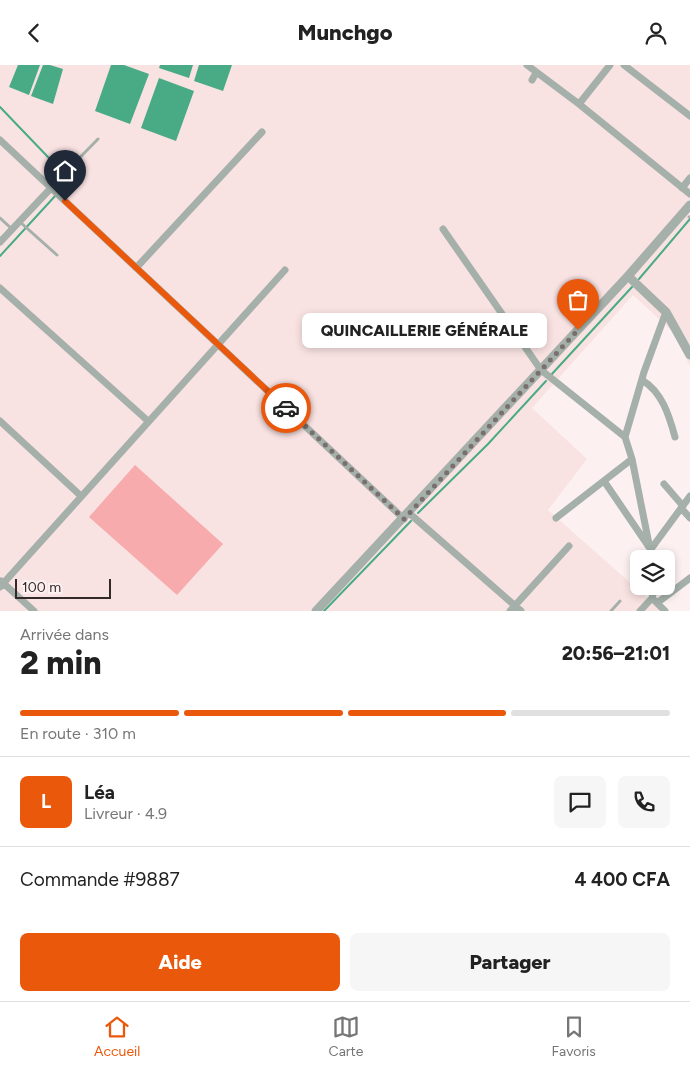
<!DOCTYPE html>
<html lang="fr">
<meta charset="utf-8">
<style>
body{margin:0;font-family:Figtree,sans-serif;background:#f6f6f6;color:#222;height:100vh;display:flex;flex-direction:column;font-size:19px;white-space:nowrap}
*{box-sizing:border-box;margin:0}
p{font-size:16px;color:#767676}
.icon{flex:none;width:28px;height:28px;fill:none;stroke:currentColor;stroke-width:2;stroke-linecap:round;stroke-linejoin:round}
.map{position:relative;height:546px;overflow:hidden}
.drawer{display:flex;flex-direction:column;background:#fff;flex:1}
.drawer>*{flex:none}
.buttons{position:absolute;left:630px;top:485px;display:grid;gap:10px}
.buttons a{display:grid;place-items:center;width:45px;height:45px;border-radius:8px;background:#fff;box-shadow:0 2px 8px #0003;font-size:25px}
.scale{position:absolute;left:15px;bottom:12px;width:96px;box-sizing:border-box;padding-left:5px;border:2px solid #342929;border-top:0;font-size:14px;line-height:18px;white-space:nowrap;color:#342929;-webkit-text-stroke:4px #fcf0f0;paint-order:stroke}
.pin{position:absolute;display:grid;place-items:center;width:42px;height:42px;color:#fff;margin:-51px -21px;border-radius:50% 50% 50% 0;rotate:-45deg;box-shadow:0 0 5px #0007}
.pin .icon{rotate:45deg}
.courier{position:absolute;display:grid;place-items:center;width:50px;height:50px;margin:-25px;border:4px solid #ea580c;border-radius:50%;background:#fff;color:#222;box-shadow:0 1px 6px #0007}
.bubble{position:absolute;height:35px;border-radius:8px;background:#fff;box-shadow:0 2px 8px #0003;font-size:16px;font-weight:800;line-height:35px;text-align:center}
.summary em{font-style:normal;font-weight:800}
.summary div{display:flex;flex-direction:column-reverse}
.summary{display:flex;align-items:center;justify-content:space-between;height:85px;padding:0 20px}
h1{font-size:32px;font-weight:800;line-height:38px}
.bar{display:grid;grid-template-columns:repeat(4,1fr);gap:8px 5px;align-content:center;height:60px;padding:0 20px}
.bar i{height:6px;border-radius:4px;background:#e0e0e0}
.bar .current{background:#ea580c}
.bar p{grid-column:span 4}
.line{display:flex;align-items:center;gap:12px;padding:0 20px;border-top:1px solid #e0e0e0}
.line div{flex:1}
.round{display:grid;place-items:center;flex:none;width:52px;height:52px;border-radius:8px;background:#f6f6f6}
.action{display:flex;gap:10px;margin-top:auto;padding:10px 20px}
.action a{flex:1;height:58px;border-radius:8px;background:#ea580c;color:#fff;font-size:20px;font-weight:800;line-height:58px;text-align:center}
.action a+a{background:#f6f6f6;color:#222}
header{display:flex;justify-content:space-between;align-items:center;height:65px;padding:0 20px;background:#fff;font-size:22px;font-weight:800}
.tabs{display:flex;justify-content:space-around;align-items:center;height:70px;border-top:1px solid #e0e0e0;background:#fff;font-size:14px;color:#767676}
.tabs a{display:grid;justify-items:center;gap:2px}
.tabs .current{color:#ea580c}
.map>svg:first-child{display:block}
</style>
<header><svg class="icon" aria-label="back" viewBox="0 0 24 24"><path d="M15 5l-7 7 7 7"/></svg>Munchgo<svg class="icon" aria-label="person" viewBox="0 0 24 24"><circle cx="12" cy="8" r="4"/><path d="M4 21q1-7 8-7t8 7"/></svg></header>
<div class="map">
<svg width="690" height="546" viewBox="0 0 690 546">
<rect width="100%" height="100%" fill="#fcf0f0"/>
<!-- built -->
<path fill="#f9e2e2" d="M0 0H690V301L672 266 633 230 532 343 587 394 548 445 662 546H0Z"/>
<!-- green -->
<path fill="#f7abac" d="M135 400 223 479 177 530 89 452Z"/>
<!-- water -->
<path fill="#48ab86" d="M18 0H40L29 30 9 22Z
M43 0H50L63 4 53 39 31 31Z
M111 0H124L149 9 130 59 95 46Z
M160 0H193L189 13 159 3Z
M199 0H232L223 26 194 16Z
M159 13 194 26 176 76 141 63Z"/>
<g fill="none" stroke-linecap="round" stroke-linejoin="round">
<!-- stream -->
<path stroke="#48ab86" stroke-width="2" d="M0 42 70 115 59 127
M0 191 56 130
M639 214 690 154
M551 310 632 222
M418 448 488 379 546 316
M324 546 411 456"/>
<!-- service -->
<path stroke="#a5b0aa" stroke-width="3" d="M51 122 98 74
M689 152H690
M0 153 12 164
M20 157 57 190
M611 546 620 536"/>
<!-- minor -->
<path stroke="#a5b0aa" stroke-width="7" d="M527 0 579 39 690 129
M624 0 690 51
M532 15 536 8
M579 39 610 0
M0 75 404 454
M682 123 690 113
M443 164 541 305 625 372
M0 177 51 123
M136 203 262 67
M0 223 148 356
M642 315C662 327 669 350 675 372
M0 356 81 431
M604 416 649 482
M664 419 683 441
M681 443 690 453
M409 448 521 546
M556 453 632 394
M651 484 690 431
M652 494 632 394 625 372 644 307 666 247
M1 516 34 546
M0 522 285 205
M654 535 665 546
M657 538 690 513
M510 546 569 481
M640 546 652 533 655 521"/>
<!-- tertiary -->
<path stroke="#a5b0aa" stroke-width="9" d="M628 211 666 247 690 290
M316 546 628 211 690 140"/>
</g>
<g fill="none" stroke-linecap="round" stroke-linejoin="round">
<!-- done -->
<path stroke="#7a6f6f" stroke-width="5" stroke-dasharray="0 9" d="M286 343 404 454 578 265"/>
<!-- route -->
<path stroke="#ea580c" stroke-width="6" d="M65 136 286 343"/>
</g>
</svg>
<div class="buttons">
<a><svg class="icon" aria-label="layers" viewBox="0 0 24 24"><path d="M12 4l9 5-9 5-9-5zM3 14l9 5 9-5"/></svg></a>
</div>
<div class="scale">100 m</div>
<div class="pin" style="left:578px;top:265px;background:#ea580c"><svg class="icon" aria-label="bag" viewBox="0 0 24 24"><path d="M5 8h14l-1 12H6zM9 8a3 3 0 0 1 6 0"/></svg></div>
<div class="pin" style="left:65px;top:136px;background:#1f2937"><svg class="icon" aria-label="home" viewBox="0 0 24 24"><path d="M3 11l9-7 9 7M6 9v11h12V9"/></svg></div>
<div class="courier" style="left:286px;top:343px"><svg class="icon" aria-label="car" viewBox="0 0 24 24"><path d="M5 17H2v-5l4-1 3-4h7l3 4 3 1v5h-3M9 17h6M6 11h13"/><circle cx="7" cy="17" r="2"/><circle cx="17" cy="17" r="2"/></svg></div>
<div class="bubble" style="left:302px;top:248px;width:245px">QUINCAILLERIE GÉNÉRALE</div>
</div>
<section class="drawer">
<div class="summary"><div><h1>2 min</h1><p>Arrivée dans</p></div><em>20:56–21:01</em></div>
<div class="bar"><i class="current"></i><i class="current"></i><i class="current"></i><i></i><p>En route · 310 m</p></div>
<div class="line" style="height:90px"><b class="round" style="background:#ea580c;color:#fff">L</b><div><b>Léa</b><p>Livreur · 4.9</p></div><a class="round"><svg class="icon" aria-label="chat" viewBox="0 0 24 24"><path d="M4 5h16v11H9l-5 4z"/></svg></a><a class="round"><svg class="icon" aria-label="phone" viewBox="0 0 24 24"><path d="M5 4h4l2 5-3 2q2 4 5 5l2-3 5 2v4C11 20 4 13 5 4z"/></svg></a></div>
<div class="line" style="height:65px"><div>Commande #9887</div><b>4 400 CFA</b></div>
<div class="action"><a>Aide</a><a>Partager</a></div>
</section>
<nav class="tabs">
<a class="current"><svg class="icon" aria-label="home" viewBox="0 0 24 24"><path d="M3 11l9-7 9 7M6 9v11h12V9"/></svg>Accueil</a>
<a><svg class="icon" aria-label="map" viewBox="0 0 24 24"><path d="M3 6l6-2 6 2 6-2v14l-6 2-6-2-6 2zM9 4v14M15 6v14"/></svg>Carte</a>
<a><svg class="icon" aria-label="saved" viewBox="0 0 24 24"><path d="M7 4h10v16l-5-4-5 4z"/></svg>Favoris</a>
</nav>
